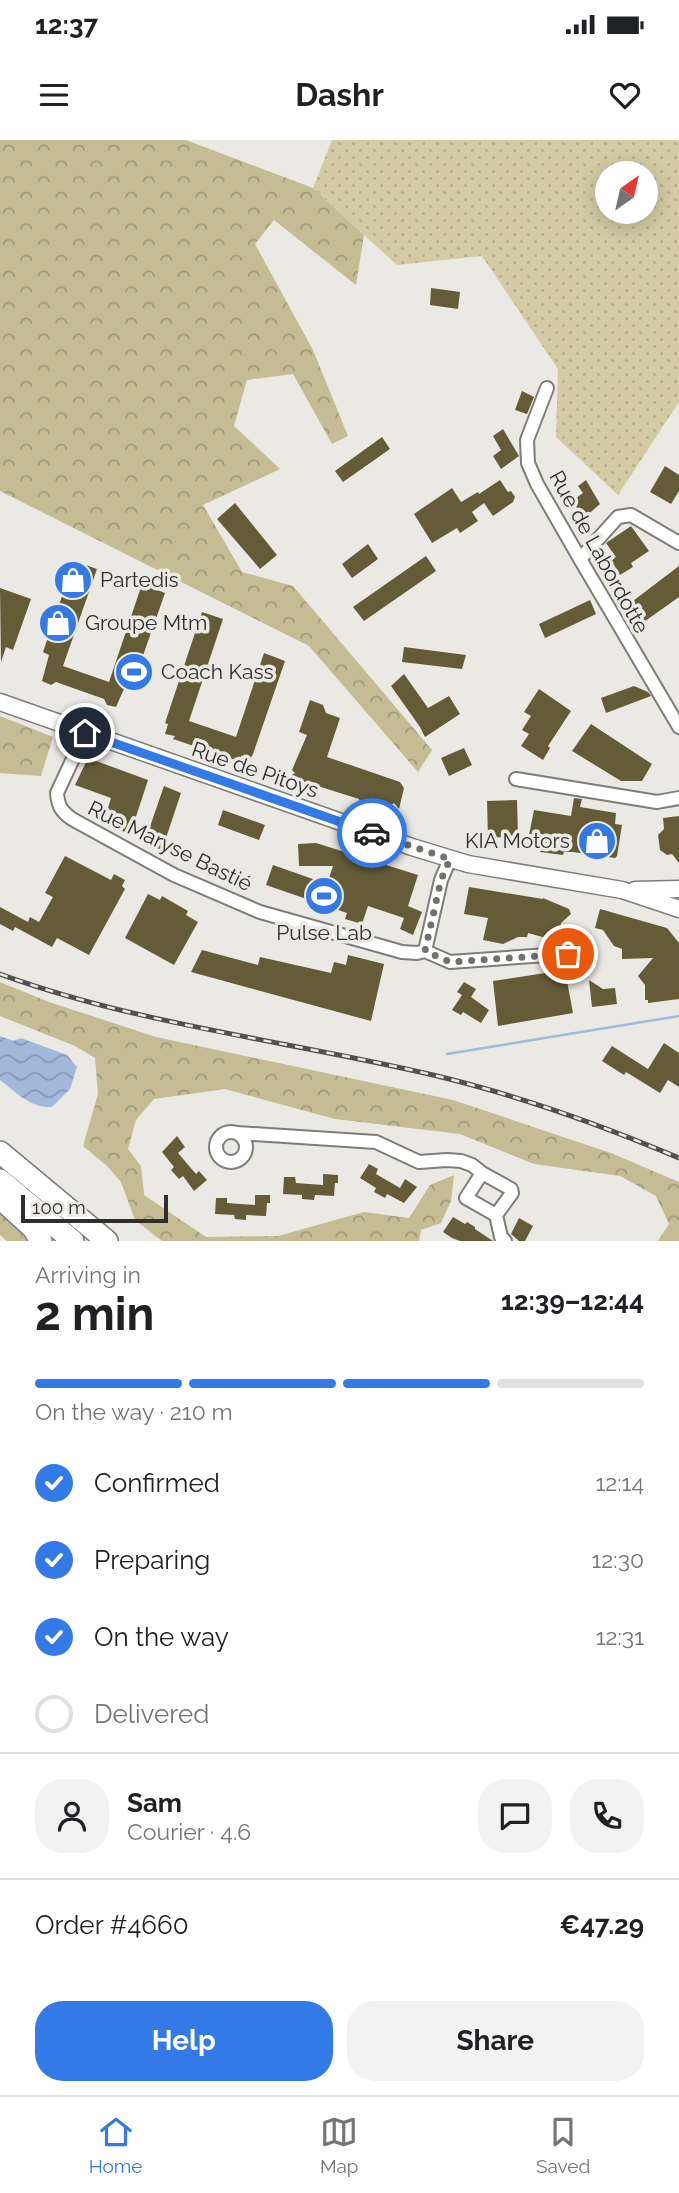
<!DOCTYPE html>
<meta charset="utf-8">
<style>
body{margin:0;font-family:Raleway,sans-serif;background:#f2f2f2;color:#202124;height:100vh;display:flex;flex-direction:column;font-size:26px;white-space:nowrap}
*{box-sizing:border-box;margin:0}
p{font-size:23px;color:#757577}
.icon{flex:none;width:38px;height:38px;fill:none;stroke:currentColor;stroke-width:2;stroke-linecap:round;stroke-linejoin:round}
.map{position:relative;height:1101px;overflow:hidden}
.details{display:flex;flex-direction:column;background:#fff;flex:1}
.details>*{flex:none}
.needle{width:46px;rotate:34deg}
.controls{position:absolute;left:595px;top:21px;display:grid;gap:14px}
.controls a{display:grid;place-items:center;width:63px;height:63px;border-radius:50%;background:#fff;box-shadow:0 4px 18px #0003;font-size:35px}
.scale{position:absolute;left:21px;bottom:18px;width:147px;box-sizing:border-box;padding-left:7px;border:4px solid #302f2d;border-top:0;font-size:19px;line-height:24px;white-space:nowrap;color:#302f2d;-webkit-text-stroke:5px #eae9e3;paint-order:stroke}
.pin{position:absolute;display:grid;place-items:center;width:60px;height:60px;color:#fff;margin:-30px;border:4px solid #fff;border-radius:50%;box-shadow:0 2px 7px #0007}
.courier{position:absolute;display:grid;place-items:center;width:70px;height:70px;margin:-35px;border:5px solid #347ae7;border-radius:50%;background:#fff;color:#222;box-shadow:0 2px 9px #0007}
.overview em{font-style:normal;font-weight:700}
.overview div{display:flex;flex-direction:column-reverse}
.overview{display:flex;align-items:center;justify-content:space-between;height:119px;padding:0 35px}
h1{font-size:46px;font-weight:700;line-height:52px}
.bar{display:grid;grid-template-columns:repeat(4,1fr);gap:10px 7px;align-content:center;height:84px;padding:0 35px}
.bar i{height:9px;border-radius:5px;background:#e0e0e0}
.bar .on{background:#347ae7}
.bar p{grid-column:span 4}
.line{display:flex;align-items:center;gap:18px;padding:0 35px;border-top:2px solid #e0e0e0}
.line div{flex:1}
.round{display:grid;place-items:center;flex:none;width:74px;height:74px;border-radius:28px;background:#f2f2f2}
ol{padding:0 35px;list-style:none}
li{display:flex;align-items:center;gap:21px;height:77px}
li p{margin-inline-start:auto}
li .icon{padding:7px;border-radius:50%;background:#347ae7;color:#fff;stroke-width:4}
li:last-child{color:#757577}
li i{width:38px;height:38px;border:4px solid #e0e0e0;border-radius:50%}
.button{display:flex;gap:14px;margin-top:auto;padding:14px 35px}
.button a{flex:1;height:80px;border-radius:28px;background:#347ae7;color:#fff;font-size:28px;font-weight:700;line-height:80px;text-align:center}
.button a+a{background:#f2f2f2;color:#202124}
.status{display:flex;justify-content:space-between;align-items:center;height:49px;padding:0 35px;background:#fff;direction:ltr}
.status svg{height:19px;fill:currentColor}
header{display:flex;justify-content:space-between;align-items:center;height:91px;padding:0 35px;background:#fff;font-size:32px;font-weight:700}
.tabs{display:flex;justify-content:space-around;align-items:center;height:98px;border-top:2px solid #e0e0e0;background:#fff;font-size:19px;color:#757577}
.tabs a{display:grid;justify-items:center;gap:4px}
.tabs .on{color:#347ae7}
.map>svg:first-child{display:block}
</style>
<div class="status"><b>12:37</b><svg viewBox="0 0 49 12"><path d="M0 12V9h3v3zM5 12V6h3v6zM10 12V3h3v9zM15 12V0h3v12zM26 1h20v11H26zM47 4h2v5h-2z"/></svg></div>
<header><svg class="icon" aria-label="menu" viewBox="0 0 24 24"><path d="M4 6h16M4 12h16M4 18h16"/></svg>Dashr<svg class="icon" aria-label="heart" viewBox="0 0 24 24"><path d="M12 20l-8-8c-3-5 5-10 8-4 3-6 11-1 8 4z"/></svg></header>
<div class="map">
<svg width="679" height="1101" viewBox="0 0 679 1101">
<defs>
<pattern id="grass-dots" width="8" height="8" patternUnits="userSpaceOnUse" patternTransform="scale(1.75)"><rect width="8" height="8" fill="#d4cba4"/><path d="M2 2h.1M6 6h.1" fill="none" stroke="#b6af8e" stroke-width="1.8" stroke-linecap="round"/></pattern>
<pattern id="forest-crowns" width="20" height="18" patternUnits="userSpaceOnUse" patternTransform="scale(1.75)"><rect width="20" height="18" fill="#c5bc94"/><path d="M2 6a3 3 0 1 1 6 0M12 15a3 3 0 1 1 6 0" fill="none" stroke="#a09979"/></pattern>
<pattern id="water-waves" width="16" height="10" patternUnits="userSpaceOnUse" patternTransform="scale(1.75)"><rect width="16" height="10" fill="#a3b9db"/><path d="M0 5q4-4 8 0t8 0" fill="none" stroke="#8597b2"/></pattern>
</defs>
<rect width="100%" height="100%" fill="#eae9e3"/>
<!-- grass -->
<path fill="url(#grass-dots)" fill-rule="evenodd" d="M332 0H679V262L618 355 556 297 558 229 482 116 397 125 313 48ZM607 33H646V72H607Z"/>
<!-- forest -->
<path fill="url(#forest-crowns)" d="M0 0H186L313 48 364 95 356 145 274 80 255 104 313 210 348 296 332 304 293 234 247 240 234 286 280 329 203 365 242 432 293 446 432 610 418 632 309 506 0 351Z
M0 576 53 597 41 636 0 633Z
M0 842 49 862 156 897 453 960 611 1013 679 1042V1101H658L669 1084 656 1056 620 1036 534 1024 460 994 335 979 225 949 154 959 136 980 128 1009 141 1026 144 1055 206 1097 278 1096 364 1072 409 1078 430 1045 454 1035 451 1061 441 1083 421 1090 419 1101H162L135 1080 121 1042 107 1026 83 1006 98 954 95 918 75 906 0 876Z
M0 1068 31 1101H7L0 1095Z"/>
<!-- water -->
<path fill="url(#water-waves)" d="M0 896 13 901 21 898 67 915 77 927 70 949 52 967C30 968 17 953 0 940Z"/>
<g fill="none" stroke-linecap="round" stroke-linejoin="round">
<!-- stream -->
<path stroke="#a3b9db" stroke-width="2.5" d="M447 914 679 876"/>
</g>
<!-- building -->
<path fill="#655c37" d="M431 148 460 152 458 169 430 165Z
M522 251 534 257 527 274 515 270Z
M503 289 519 316 501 329 493 316 501 310 493 296Z
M382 297 390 309 343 342 335 331Z
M665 326 679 335V351L671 364 650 352Z
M500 340 508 352 511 351 515 357 513 362 493 376 484 363 472 372 478 381 460 393 457 388 432 403 414 374 452 348 461 362 478 352 479 354Z
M586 340 600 364 584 378 572 361 583 353 578 346Z
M235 363 277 415 260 429 217 379Z
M631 386 649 411 631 423 633 427 620 435 611 420 616 417 606 403Z
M368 404 378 419 352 438 342 424Z
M426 416 436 431 364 481 353 467Z
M74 421 97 429 63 526 109 542 142 444 165 453 133 544 127 542 116 567 107 565 104 559 56 542 51 545 42 541 49 515 43 512Z
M679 426V457L641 484 629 464Z
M0 448 31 459 13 510 6 507 1 522Z
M590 460 596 474 545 498 539 484Z
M202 472 223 479 189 581 236 597 264 513 285 521 253 614 248 623 242 615 238 621 173 599 175 596 165 594 168 584 165 583Z
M404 507 466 515 462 529 402 522Z
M404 534 428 568 449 556 460 574 425 597 420 587 391 546Z
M634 546 648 552 651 556 606 573 601 558Z
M539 549 571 571 548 606 550 608 543 620 521 606 529 594 522 590 531 576 524 572Z
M310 560 323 565 326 573 340 578 327 617 400 642 404 648 399 669 394 663 386 669 372 663 368 666 360 662 359 659 289 637 295 633 292 630 307 595 299 592Z
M591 584 652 624 642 641H621L572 611Z
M464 608 472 625 449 636 441 618Z
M88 618 148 640 130 695 104 681 111 658 75 645Z
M164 646 181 653 162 710 144 704Z
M574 658 582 659 580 667 616 673 615 684 622 685 617 716 615 718 573 712H564L563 715 540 712 541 708 527 705 534 670 571 676Z
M517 660 518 696 488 698 487 661Z
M223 670 265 685 259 700 218 685Z
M679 676V723L672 714 667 715 660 710 658 695 664 689 663 678Z
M316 703 418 735 408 766 422 772 413 795 400 789 404 778 368 766 362 784 345 779 347 773 266 745 273 725 327 744 333 726H299L298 704Z
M65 716 111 740 114 734 125 740 122 746 125 749 89 815 57 798 52 807 15 787 13 791 0 784V767L28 782 30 777 39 782 53 757 45 753Z
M469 747 543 759V758L569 769 571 774 561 783 559 798 550 799 528 793 527 797H518L503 804 483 800 488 778 464 774Z
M148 754 160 760 162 756 188 771 186 775 198 782 174 825 125 798Z
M600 769 667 788 679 803V859L648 863V860H645V845L638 836 653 818 622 819V809L614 806 603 790 595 788Z
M202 810 258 825 260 817 331 833 334 822 346 825 348 815 384 824 371 881 191 832Z
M565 830 573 873 498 886 493 841Z
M589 840 603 849 615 848 617 864 592 867Z
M464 842 476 849 471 857 489 870 481 883 463 872 461 875 452 870 462 855 457 852Z
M664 903 679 913V947L668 940 660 953 626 932 624 935 602 921 612 906 648 929Z
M177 996 185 1007 178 1013 196 1034 199 1031 207 1040 194 1051 183 1036 179 1039 171 1030 174 1027 162 1012Z
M369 1024 378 1029 376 1034 400 1048 405 1039 417 1047 404 1063 387 1054 385 1058 374 1052 376 1048 360 1038Z
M323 1034 338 1035V1043H335L334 1056 315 1055 314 1060 302 1059V1055L283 1054 284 1037H295L296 1043 323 1045Z
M255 1055H270V1063H267L266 1076 246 1075V1080L235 1079 234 1075 215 1074 216 1058H227V1063L255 1065Z
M453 1077 465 1084 467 1082 475 1087V1089L493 1101H460L452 1098 443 1092Z
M519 1078 533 1086 525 1101H519L511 1094Z"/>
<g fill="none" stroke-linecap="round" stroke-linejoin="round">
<defs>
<path id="minor" d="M547 248 527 300 528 323 537 344 580 419 679 587
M580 419 618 377 631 375 679 403
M85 593 57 653C58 666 61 671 72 679L174 735 260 772 402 812 417 813 425 811 441 740 450 719
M516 639 657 662 679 658
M425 811 450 822 589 812
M216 1007a15 15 0 1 1 30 0a15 15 0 1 1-30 0Z
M237 993 376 1002 419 1022 447 1020 461 1021 472 1025 482 1033
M496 1075 466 1058 482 1033 511 1049 512 1053 496 1075 501 1097 505 1101"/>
<path id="tertiary" d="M0 562 412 707 468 724 622 750 679 769
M635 750 679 749"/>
<path id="motorway" d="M0 1012 107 1101
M0 1040 73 1101
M0 1058 33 1088 41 1101"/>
</defs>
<!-- minor casing -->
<use href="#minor" stroke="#7e7d77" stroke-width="16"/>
<!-- tertiary casing -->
<use href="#tertiary" stroke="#7e7d77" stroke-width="19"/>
<!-- motorway casing -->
<use href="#motorway" stroke="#7e7d77" stroke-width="24"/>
<!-- minor -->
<use href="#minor" stroke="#fff" stroke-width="12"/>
<!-- tertiary -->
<use href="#tertiary" stroke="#fff" stroke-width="16"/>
<!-- motorway -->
<use href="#motorway" stroke="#fff" stroke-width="21"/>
<defs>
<path id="rail" d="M0 834C140 885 289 901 433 935 517 955 599 984 679 1018"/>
</defs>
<!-- rail casing -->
<use href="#rail" stroke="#51504d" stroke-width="5"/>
<!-- rail -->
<use href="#rail" stroke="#eae9e3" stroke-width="2.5" stroke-dasharray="8" stroke-linecap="butt"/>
</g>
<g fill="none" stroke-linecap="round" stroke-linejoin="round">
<!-- done -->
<path stroke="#71706d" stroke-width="7" stroke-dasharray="0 12.6" d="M372 693 450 719 441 740 425 811 450 822 568 814"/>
<!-- route -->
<path stroke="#347ae7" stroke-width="9" d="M85 593 372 693"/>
</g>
<!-- icons -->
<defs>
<symbol id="shop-disc" viewBox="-11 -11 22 22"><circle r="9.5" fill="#347ae7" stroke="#eae9e3"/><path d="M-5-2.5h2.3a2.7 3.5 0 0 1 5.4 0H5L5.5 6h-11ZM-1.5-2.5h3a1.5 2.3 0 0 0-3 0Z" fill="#fff"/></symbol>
<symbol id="stadium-disc" viewBox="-11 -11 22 22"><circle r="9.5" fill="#347ae7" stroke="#eae9e3"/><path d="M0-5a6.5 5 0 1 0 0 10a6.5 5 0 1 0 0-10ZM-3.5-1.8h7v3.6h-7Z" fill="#fff"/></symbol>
</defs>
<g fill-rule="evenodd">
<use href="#shop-disc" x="51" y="418" width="44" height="44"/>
<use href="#shop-disc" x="36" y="461" width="44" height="44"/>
<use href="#stadium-disc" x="112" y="510" width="44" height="44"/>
<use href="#shop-disc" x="575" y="679" width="44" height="44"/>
<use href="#stadium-disc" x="302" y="734" width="44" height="44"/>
</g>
<g text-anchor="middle" stroke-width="7" stroke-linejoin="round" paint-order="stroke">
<!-- street labels -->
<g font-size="21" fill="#302f2d" stroke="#eae9e3">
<text transform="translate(599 412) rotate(61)" y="7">Rue de Labordotte</text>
<text transform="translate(255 630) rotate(19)" y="7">Rue de Pitoys</text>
<text transform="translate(170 706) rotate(26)" y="7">Rue Maryse Bastié</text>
</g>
<!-- poi labels -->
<g font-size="21" fill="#302f2d" stroke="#eae9e3" text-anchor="start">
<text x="100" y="447">Partedis</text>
<text x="85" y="490">Groupe Mtm</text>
<text x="161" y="539">Coach Kass</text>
<text x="570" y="708" text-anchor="end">KIA Motors</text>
<text x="324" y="800" text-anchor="middle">Pulse Lab</text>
</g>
</g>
</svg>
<div class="controls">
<a><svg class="needle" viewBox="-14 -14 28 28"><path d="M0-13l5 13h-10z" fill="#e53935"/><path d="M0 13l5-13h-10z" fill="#757577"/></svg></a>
</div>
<div class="scale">100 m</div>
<div class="pin" style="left:568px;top:814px;background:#ea580c"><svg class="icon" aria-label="bag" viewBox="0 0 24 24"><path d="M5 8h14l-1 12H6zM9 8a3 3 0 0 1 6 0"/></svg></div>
<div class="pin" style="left:85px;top:593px;background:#1f2937"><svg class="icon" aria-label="home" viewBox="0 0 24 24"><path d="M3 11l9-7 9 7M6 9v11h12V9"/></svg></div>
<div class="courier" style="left:372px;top:693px"><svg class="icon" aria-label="car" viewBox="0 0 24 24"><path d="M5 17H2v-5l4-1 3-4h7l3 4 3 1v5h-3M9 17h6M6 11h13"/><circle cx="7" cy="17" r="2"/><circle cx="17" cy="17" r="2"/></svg></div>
</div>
<section class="details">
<div class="overview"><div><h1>2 min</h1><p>Arriving in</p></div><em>12:39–12:44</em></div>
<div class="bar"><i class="on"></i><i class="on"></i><i class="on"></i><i></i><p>On the way · 210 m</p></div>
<ol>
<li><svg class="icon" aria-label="check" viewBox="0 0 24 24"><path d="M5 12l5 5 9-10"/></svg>Confirmed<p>12:14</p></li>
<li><svg class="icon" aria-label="check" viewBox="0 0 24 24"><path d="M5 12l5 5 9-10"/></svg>Preparing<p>12:30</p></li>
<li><svg class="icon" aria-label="check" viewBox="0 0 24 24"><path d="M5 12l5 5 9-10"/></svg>On the way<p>12:31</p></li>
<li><i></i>Delivered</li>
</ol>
<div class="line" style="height:126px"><a class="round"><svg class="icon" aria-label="person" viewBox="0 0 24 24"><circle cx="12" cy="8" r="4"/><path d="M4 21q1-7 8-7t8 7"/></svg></a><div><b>Sam</b><p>Courier · 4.6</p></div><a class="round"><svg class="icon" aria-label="chat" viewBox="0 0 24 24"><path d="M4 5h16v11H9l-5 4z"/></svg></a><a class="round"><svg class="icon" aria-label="phone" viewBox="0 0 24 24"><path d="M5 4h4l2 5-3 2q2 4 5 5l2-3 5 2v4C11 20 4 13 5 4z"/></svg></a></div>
<div class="line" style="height:91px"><div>Order #4660</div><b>€47.29</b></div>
<div class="button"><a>Help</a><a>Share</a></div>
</section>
<nav class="tabs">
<a class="on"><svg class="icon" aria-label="home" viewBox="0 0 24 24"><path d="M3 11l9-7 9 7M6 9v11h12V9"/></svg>Home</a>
<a><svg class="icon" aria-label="map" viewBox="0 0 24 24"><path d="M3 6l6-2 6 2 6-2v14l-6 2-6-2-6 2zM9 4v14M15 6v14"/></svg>Map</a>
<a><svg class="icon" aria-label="saved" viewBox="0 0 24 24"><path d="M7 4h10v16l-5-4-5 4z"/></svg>Saved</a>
</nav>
